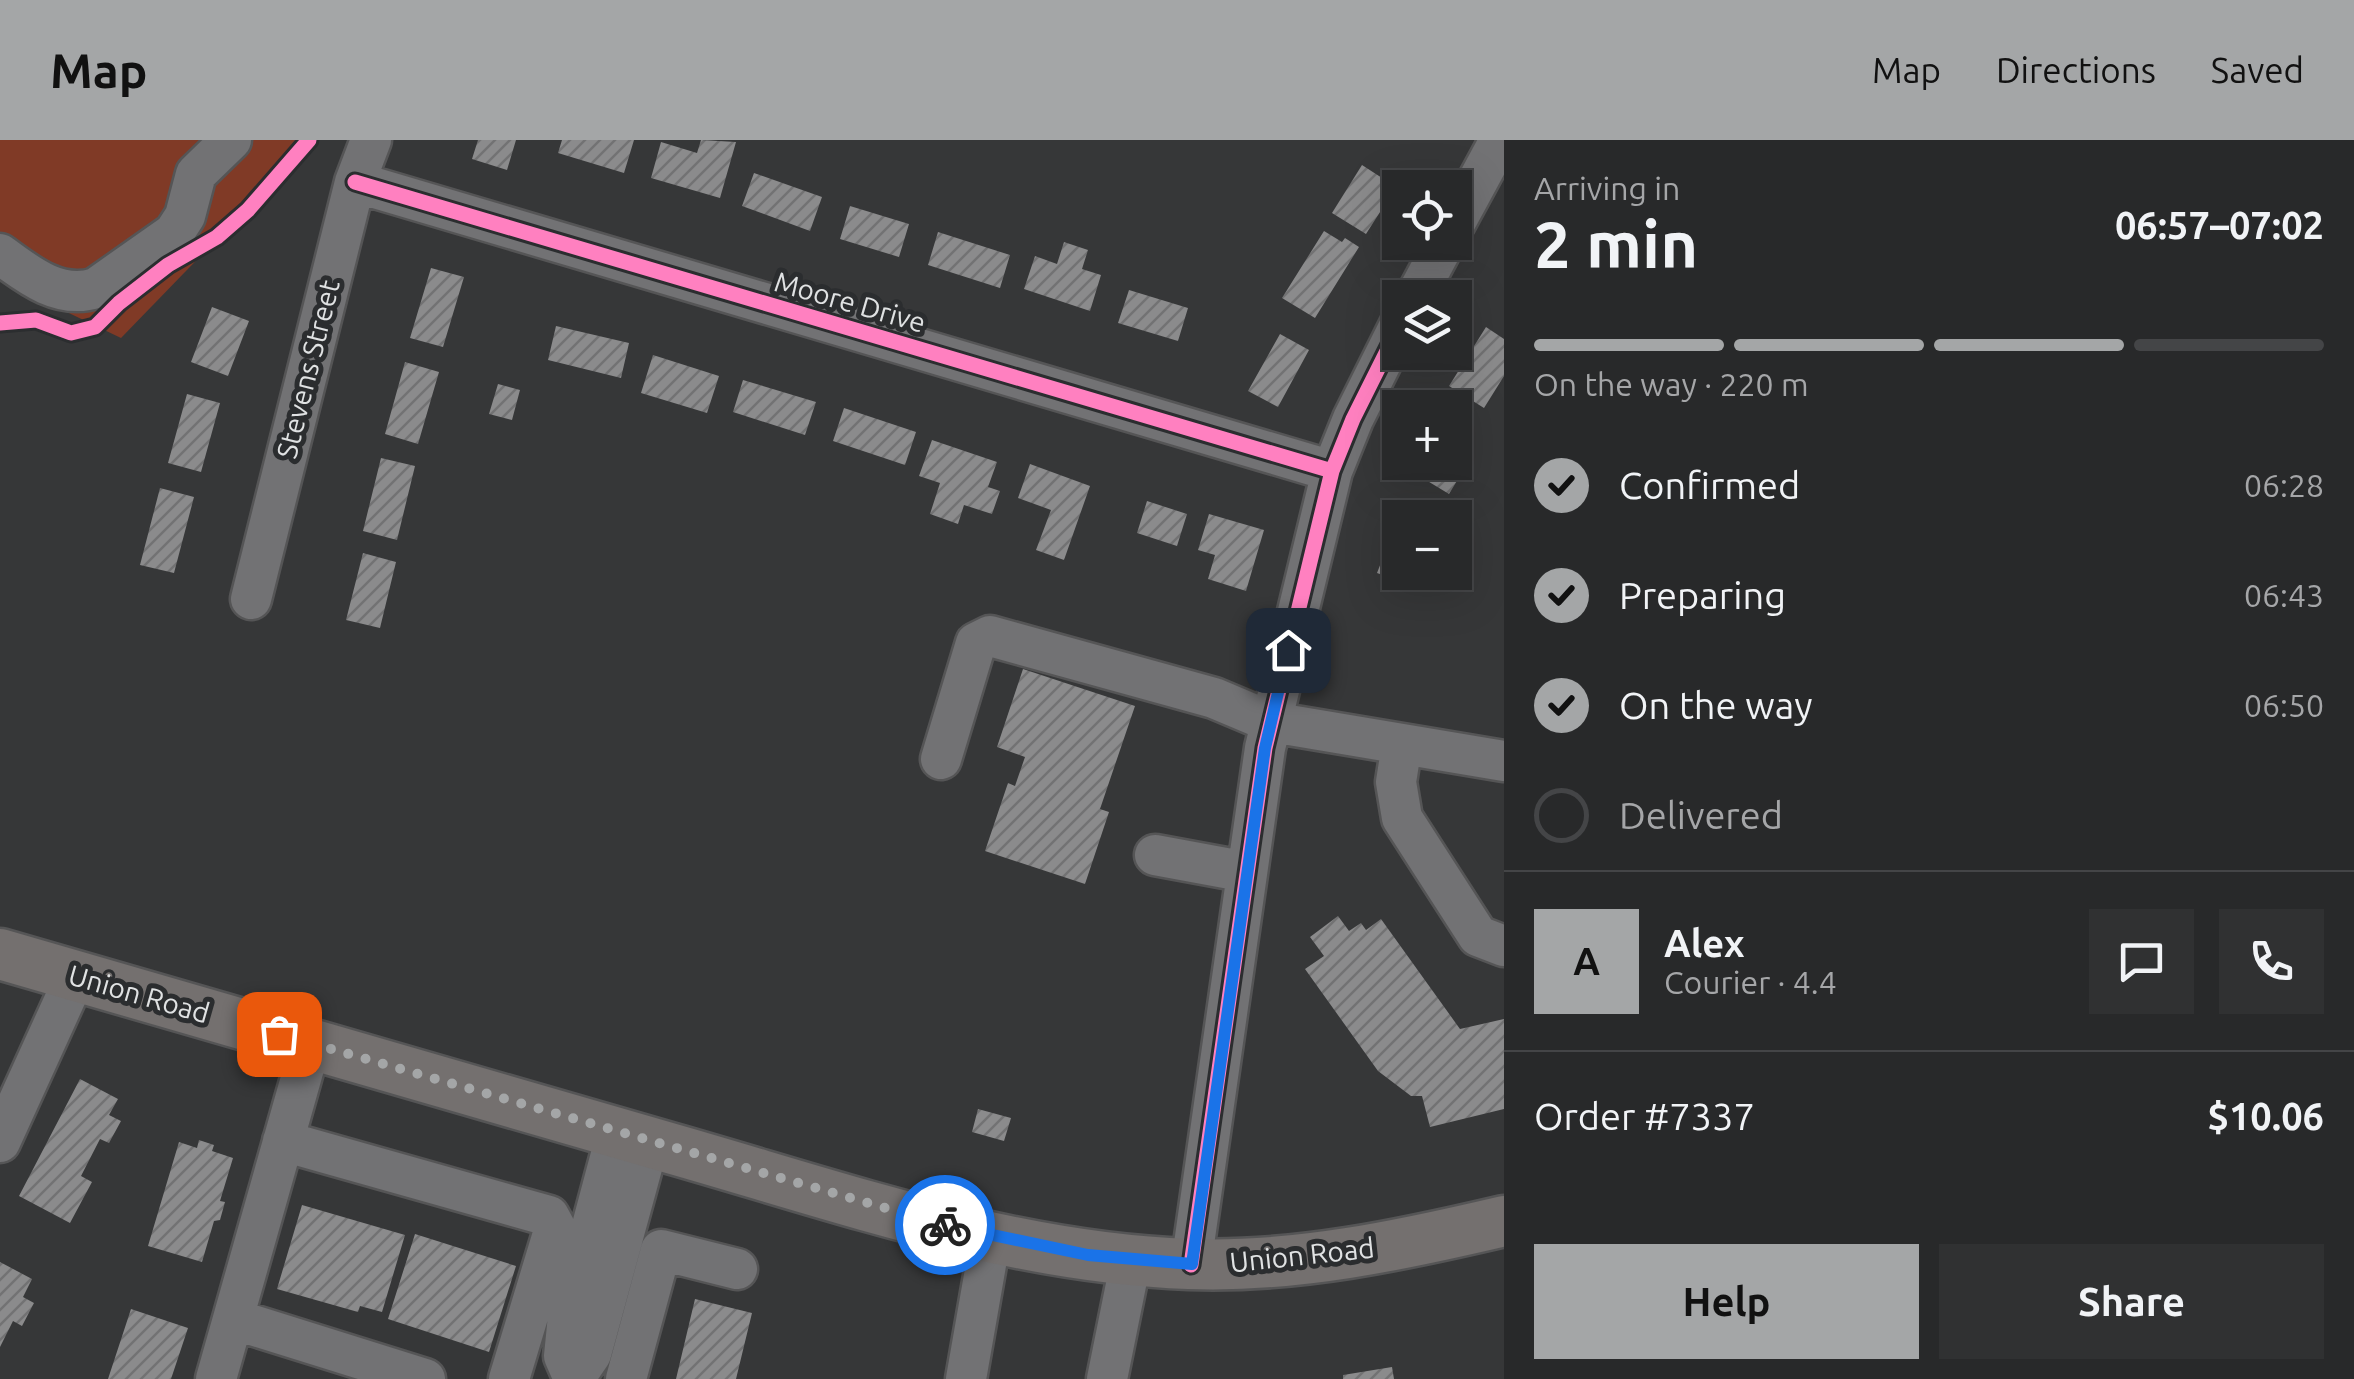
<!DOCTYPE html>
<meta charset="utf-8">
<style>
body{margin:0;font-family:Ubuntu,sans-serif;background:#303132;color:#f1f3f6;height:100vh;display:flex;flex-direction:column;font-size:38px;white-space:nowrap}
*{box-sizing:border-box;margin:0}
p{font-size:32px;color:#a5a6a8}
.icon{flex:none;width:55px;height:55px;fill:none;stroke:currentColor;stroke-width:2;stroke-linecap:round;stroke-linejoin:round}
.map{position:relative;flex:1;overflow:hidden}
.sheet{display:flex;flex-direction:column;background:#28292a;width:850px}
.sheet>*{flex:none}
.fabs{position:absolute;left:1382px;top:30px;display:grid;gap:20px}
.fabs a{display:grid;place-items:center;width:90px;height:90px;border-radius:0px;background:#28292a;box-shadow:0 10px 40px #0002,0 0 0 2px #444547;font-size:50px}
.pin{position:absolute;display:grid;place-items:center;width:85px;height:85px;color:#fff;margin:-42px;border-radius:20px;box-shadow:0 5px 15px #0006}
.courier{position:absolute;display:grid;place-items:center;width:100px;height:100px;margin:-50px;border:8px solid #1a73e8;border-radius:50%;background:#fff;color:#222;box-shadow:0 2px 12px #0007}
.overview em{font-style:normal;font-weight:700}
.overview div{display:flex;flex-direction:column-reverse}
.overview{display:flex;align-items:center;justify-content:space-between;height:170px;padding:0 30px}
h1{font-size:65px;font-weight:700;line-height:75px}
.bar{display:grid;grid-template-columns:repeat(4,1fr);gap:15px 10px;align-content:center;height:120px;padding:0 30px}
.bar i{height:12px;border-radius:8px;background:#444547}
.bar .active{background:#a4a6a7}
.bar p{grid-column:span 4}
.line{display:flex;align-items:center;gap:25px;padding:0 30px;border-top:2px solid #444547}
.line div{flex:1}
.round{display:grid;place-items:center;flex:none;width:105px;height:105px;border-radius:0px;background:#303132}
ol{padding:0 30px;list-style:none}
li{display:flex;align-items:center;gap:30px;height:110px}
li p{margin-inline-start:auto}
li .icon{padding:10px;border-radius:50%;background:#a4a6a7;color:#111;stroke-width:4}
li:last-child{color:#a5a6a8}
li i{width:55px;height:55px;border:5px solid #444547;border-radius:50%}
.primary-button{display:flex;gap:20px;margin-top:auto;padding:20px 30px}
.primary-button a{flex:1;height:115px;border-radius:0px;background:#a4a6a7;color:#111;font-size:40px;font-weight:700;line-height:115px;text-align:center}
.primary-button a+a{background:#303132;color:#f1f3f6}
header{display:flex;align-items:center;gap:60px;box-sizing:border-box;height:140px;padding:0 50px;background:#a4a6a7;color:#111}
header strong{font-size:48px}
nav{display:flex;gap:55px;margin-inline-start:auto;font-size:35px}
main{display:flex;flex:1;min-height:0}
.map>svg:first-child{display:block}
</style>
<header>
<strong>Map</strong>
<nav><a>Map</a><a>Directions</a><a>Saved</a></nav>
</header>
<main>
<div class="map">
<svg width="1504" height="1239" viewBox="0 0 1504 1239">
<defs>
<pattern id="building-hatch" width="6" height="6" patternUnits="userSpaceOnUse" patternTransform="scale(2.5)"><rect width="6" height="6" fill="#8b8b8c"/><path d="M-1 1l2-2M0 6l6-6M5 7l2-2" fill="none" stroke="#727273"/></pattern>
</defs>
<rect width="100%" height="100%" fill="#363738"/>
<!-- green -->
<path fill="#803a26" d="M0 0H313L121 198 0 140Z"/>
<!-- building -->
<path fill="url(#building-hatch)" d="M478 0H516L507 30 472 19Z
M562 0H634L624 33 558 13Z
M701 0 736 2 720 58 651 38 661 2 697 13Z
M1362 25 1396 47 1366 94 1332 73Z
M754 33 822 57 810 91 742 66Z
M850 66 909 84 899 117 840 99Z
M1324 91 1342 102 1345 98 1359 107 1315 178 1282 158Z
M938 92 1010 115 1000 148 928 125Z
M1064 102 1088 110 1082 129 1101 135 1090 171 1024 149 1035 116 1057 124Z
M431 128 464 137 443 207 410 198Z
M1129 150 1188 168 1178 201 1118 183Z
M212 167 249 181 228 236 191 222Z
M556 186 629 203 621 238 548 220Z
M1486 187 1504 199V236L1484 268 1449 246Z
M1280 194 1309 210 1278 267 1248 251Z
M653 215 719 236 707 273 641 253Z
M405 222 439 232 418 304 385 294Z
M743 240 816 262 805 295 733 272Z
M498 244 520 250 512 280 489 274Z
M187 254 220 263 201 332 168 323Z
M844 268 916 292 905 325 833 301Z
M1455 286 1471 296 1459 315 1469 321 1449 354 1411 331 1416 322H1455Z
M932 300 997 322 988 347 1000 351 992 374 964 365 958 384 930 374 940 343 919 336Z
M381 318 415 326 397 400 363 391Z
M1030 324 1090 346 1064 420 1036 410 1051 370 1018 358Z
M160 348 194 357 174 433 140 425Z
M1147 361 1187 374 1177 406 1137 393Z
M1209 374 1264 390 1246 451 1208 439 1215 415 1198 410Z
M1400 374V432H1421L1415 447 1377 433Z
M363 413 396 422 380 488 346 480Z
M1023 529 1135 566 1100 669 1109 672 1085 744 985 711 1008 643 1015 646 1025 617 997 607Z
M1338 776 1349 791 1361 783 1366 790 1381 779 1460 889 1504 879V969L1430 987 1422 956H1411L1378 931 1305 829 1324 816 1310 797Z
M80 939 118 959 109 975 121 981 109 1003 100 999 81 1036 92 1042 70 1083 19 1056Z
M978 969 1011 978 1004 1001 972 992Z
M199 1000 214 1005 212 1011 233 1018 220 1061 225 1062 220 1080 214 1081 202 1122 148 1106 179 1002 197 1008Z
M302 1065 405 1095 382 1172 360 1166 358 1172 277 1149Z
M415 1094 516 1126 489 1212 388 1179Z
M0 1122 32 1139 23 1157 34 1163 22 1186 13 1181 0 1207Z
M695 1159 752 1173 736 1239H676Z
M131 1169 188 1188 171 1239H108Z
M1392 1227 1394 1239H1343V1235Z"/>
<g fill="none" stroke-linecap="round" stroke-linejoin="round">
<defs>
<path id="minor" d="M355 42 1332 331
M1455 83 1500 0
M0 114C28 135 60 160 96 148L174 93 185 76 196 34 231 0
M1415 158 1445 102
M251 459 355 42 371 0
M1402 604 1396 642 1402 678 1478 796 1504 806
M941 619 976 503 990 496 1214 558 1271 582 1504 621
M1155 715 1247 732
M283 1001 549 1076 555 1087 509 1239
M0 1002 76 835
M1191 1125 1265 608 1332 331 1353 279 1400 185
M233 1179 425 1239
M216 1239 311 903
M574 1239 564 1216 568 1176 617 992
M574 1239 591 1214 649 1002
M626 1239 661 1110 737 1129
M966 1239 991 1096
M1107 1239 1131 1120"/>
<path id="major" d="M0 814C225 878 449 944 673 1009 841 1057 1012 1118 1189 1124 1295 1128 1402 1105 1504 1081"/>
</defs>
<!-- minor casing -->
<use href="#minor" stroke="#555556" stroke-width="45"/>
<!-- major casing -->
<use href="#major" stroke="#555556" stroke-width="55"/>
<!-- minor -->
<use href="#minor" stroke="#727274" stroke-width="40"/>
<!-- major -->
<use href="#major" stroke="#74706f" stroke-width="50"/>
<defs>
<path id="cycleway" d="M355 42 1332 331
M0 183 36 180 71 193 95 187 119 163 168 125 217 97 248 70 309 0
M1191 1125 1265 608 1332 331 1353 279 1400 185"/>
</defs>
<!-- cycleway casing -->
<use href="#cycleway" stroke="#2b2d2f" stroke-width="21"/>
<!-- cycleway -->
<use href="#cycleway" stroke="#ff80c0" stroke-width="15"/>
</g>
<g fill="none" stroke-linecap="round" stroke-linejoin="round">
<!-- done -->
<path stroke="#a4a6a7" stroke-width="10" stroke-dasharray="0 18" d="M279 894 945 1085"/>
<!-- route -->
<path stroke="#1a73e8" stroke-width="12" d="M945 1085 1088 1115 1192 1124 1265 608 1288 510"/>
</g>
<g text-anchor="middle" stroke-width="10" stroke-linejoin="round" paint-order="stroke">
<!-- street labels -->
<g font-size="28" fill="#e0e2e3" stroke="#2b2d2f">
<text transform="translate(850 162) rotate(16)" y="10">Moore Drive</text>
<text transform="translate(308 229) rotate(-76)" y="10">Stevens Street</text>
<text transform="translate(139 854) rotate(16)" y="10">Union Road</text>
<text transform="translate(1302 1115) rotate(-6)" y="10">Union Road</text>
</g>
</g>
</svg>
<div class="fabs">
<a><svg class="icon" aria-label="locate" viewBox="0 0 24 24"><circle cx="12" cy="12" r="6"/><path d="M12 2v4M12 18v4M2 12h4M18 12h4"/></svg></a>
<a><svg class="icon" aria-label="layers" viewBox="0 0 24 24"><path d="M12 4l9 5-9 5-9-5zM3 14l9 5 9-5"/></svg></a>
<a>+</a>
<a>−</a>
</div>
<div class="pin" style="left:279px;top:894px;background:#ea580c"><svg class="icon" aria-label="bag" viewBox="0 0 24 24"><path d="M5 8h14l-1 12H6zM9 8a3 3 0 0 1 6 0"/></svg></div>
<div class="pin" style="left:1288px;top:510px;background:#1f2937"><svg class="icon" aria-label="home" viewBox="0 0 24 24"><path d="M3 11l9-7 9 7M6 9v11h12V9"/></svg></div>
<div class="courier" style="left:945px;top:1085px"><svg class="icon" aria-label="bike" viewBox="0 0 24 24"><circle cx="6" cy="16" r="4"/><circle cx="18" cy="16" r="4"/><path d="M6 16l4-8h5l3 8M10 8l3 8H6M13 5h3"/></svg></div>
</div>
<section class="sheet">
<div class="overview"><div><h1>2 min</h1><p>Arriving in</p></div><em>06:57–07:02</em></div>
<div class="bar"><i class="active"></i><i class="active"></i><i class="active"></i><i></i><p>On the way · 220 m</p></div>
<ol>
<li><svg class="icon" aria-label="check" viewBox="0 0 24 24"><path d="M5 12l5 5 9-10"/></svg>Confirmed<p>06:28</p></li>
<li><svg class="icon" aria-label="check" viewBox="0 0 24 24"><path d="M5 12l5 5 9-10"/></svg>Preparing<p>06:43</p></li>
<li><svg class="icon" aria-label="check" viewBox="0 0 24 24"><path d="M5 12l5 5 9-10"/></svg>On the way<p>06:50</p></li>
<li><i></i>Delivered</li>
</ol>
<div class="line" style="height:180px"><b class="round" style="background:#a4a6a7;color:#111">A</b><div><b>Alex</b><p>Courier · 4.4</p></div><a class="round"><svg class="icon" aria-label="chat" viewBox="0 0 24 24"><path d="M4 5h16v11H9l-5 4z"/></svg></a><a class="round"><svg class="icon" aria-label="phone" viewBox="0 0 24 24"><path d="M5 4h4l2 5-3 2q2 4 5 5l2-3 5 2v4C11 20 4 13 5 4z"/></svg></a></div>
<div class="line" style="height:130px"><div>Order #7337</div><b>$10.06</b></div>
<div class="primary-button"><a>Help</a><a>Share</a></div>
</section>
</main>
